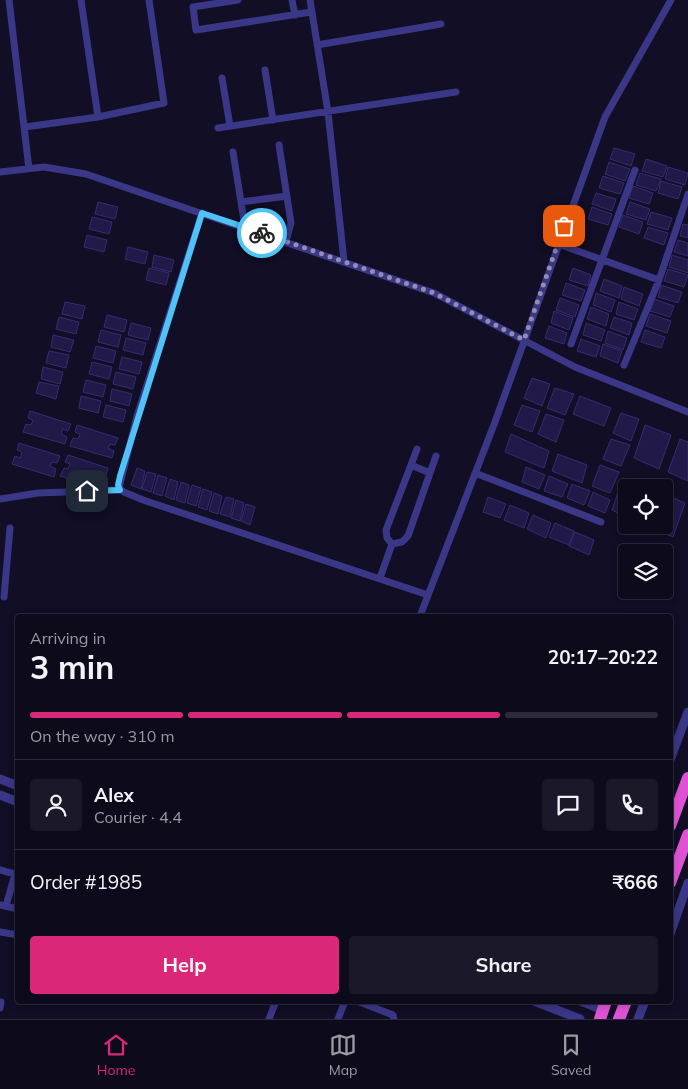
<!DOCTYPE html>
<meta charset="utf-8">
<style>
body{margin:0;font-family:Mulish,sans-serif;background:#1b1829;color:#f1f3f6;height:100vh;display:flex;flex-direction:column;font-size:19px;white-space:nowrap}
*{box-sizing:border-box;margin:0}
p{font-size:16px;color:#9a9aa3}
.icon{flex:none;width:28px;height:28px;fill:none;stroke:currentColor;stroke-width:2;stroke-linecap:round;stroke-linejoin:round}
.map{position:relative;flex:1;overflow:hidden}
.panel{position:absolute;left:15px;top:614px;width:658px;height:390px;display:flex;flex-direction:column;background:#0d0a1c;border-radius:5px;box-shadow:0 2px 8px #0003,0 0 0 1px #2d2b3b}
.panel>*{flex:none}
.tools{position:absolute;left:618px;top:479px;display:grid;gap:10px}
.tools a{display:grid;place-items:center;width:55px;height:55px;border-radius:5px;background:#0d0a1c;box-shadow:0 2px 8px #0003,0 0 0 1px #2d2b3b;font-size:25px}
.pin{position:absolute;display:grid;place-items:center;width:42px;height:42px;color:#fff;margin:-21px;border-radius:10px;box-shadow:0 2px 8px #0006}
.courier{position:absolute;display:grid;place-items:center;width:50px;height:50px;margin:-25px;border:4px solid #4fc3f7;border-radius:50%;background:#fff;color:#222;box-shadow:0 1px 6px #0007}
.overview em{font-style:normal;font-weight:700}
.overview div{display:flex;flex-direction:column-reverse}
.overview{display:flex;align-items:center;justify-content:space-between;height:85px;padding:0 15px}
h1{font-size:32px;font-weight:700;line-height:38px}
.bar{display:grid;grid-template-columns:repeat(4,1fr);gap:8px 5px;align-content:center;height:60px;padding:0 15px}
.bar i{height:6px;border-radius:4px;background:#2d2b3b}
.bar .on{background:#db2777}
.bar p{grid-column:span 4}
.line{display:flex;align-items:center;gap:12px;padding:0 15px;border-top:1px solid #2d2b3b}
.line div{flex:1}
.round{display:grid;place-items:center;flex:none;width:52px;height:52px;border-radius:5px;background:#1b1829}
.cta{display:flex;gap:10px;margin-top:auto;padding:10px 15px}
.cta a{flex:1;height:58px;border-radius:5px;background:#db2777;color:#fff;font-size:20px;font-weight:700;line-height:58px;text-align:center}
.cta a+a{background:#1b1829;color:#f1f3f6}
.menu{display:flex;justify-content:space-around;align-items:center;height:70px;border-top:1px solid #2d2b3b;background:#0d0a1c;font-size:14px;color:#9a9aa3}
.menu a{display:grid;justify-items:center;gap:2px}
.menu .on{color:#db2777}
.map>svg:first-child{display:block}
</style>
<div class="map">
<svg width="688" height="1019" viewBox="0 0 688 1019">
<rect width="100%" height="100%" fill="#110e25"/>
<!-- building -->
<path fill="#211947" stroke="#372b73" d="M614 148 635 154 631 166 610 159Z
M646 159 667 166 663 177 642 171Z
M609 162 630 169 625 181 605 174Z
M668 167 688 173 685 185 665 179Z
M640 173 661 179 656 191 636 185Z
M603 176 624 183 620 194 599 188Z
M661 181 682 187 678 199 658 193Z
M633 186 653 193 649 204 629 198Z
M596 193 616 199 612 211 592 204Z
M98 202 118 207 115 219 95 214Z
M630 202 650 209 646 220 626 214Z
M592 207 612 214 608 225 588 219Z
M651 212 672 218 668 230 647 224Z
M623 215 643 222 639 234 619 227Z
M92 217 112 222 109 234 89 229Z
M683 224 688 225V238L680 236Z
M648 227 668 233 664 245 644 238Z
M87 235 107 240 104 252 84 247Z
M678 240 688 243V256L674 252Z
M128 247 148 252 145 264 125 259Z
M154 255 174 260 171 272 152 267Z
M672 255 688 260V273L669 267Z
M149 268 169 273 166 285 146 280Z
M573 268 591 275 588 286 569 280Z
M668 269 688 275 684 287 664 281Z
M604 279 622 286 619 298 600 291Z
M566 283 585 290 581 301 562 295Z
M661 285 682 292 678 303 658 297Z
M624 287 643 294 639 306 621 299Z
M596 293 615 300 611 312 593 305Z
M560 298 579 305 575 317 556 310Z
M654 299 674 306 670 317 650 311Z
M65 302 85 306 82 319 62 314Z
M619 302 638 309 634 320 616 314Z
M591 307 609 314 606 326 587 319Z
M554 311 573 318 569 330 551 323Z
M650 314 671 321 667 333 646 326Z
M107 315 127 320 124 332 104 327Z
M59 317 79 322 76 334 56 329Z
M614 317 632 323 629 335 610 328Z
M131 323 151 328 148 340 128 335Z
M586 323 605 330 601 341 583 335Z
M549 326 567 333 564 344 545 338Z
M101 330 121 335 118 347 98 342Z
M645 330 665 337 661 348 641 342Z
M608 331 627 338 623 350 605 343Z
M53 335 74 340 70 352 51 347Z
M126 338 146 343 143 355 123 350Z
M581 339 600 346 596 357 577 351Z
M603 344 622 351 618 363 600 356Z
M96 346 116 351 113 363 93 358Z
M49 351 69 355 66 368 46 363Z
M122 357 142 362 139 374 119 369Z
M92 362 112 367 109 379 89 374Z
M43 367 63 372 60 384 41 379Z
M116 372 136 377 133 389 113 384Z
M532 378 550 384 542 406 524 398Z
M86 380 106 385 103 397 83 392Z
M39 382 59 386 56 399 36 393Z
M555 388 574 394 565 415 547 408Z
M112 389 132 394 129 406 110 401Z
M81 396 101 401 98 413 79 408Z
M580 396 611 408 604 426 573 414Z
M106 405 126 410 123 422 103 417Z
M522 405 540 411 532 432 514 425Z
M30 411 71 424 68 431 63 429 61 434 67 437 65 444 23 432 26 424 31 425 33 420 28 418Z
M621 413 639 419 631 441 613 433Z
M546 414 564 420 556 442 538 434Z
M77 425 118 438 115 445 110 444 108 448 114 451 112 458 70 446 73 438 78 439 80 434 75 432Z
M645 425 671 435 659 469 634 458Z
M511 434 549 451 544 468 505 452Z
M611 439 630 445 621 466 603 459Z
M680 439 688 442V481L668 472Z
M19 443 60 456 57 463 52 462 50 466 56 469 54 477 12 464 15 456 20 458 22 452 17 450Z
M558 454 587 465 582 483 552 471Z
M68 455 108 468 106 475 100 474 98 478 105 481 102 489 60 476 64 468 68 469 70 464 65 462Z
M600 465 619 472 610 493 592 486Z
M526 467 545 475 539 489 522 482Z
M137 468 145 471 141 489 131 485Z
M147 472 156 474 151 492 142 489Z
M158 475 167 478 162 496 153 493Z
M549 476 568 484 562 497 544 491Z
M623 478 649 488H626V517L612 510Z
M170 479 178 482 174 500 165 496Z
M181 482 189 485 185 503 176 500Z
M572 484 590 491 584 505 567 498Z
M192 485 201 488 196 506 187 503Z
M203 489 212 492 207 510 198 507Z
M593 492 610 500 605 513 588 506Z
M214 493 222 496 218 514 209 511Z
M664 494 685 503 673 537 648 526 664 525Z
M226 497 234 499 230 517 220 514Z
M488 497 506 504 500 518 483 512Z
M236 500 244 503 240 521 231 518Z
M246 504 255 507 250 525 241 521Z
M510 505 529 513 524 528 504 520Z
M533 515 551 523 546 538 527 529Z
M555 523 574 531 569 545 549 537Z
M575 532 594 540 589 555 569 546Z"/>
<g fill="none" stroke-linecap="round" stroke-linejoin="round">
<!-- minor -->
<path stroke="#393786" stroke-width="7" d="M9 0 29 169
M81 0 98 117
M238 0 193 7 196 30 311 12
M292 0 295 15
M310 0 328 112 344 261
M317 45 441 24
M265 70 273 120
M222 78 230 126
M25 127 98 117 164 103 149 0
M218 128 456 92
M279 145 291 223 286 241
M233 152 245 227
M0 172 44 167 86 174 434 293 575 367 688 412
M241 202 287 196
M202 213 137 416 119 488 124 492 143 500 428 595
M558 244 659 280
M571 344 635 170
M624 365 659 280 688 194
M411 465 417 449
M430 473 436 456
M475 473 601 522
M0 499 38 493 120 490
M380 578 392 544 402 542 408 536 430 473 411 465 386 530 387 538 392 544
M4 597 10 528
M420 616 495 422 605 117 671 0
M0 870 15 874 6 906
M0 905 18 909
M0 932 18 935
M357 1001 393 1015 394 1019
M0 1008 1 1002
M269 1019 276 1001
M338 1019 345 1001"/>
<!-- tertiary -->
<path stroke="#393786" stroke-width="9" d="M670 760 688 712
M0 779 18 786
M0 795 18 802
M670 934 688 883
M534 1001 580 1019
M581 1001 603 1010
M638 1019 645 1001"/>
<!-- trunk -->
<path stroke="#de53d3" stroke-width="12" d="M670 826 688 778
M670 883 688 835
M600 1019 606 1001
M619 1019 626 1001"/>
</g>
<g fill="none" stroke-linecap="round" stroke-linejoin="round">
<!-- done -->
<path stroke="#918db3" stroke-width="5" stroke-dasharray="0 9" d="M262 233 434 293 524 340 564 226"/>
<!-- route -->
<path stroke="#4fc3f7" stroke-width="6" d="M87 491 120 490 118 485 120 476 202 213 262 233"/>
</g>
</svg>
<div class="tools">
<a><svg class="icon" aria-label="locate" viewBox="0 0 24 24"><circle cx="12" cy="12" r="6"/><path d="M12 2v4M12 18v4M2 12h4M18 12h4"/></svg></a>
<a><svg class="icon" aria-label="layers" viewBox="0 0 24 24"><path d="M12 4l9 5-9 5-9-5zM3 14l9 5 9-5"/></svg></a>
</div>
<div class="pin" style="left:564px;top:226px;background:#ea580c"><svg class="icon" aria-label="bag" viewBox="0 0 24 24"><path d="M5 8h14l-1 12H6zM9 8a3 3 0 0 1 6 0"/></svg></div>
<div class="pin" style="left:87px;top:491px;background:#1f2937"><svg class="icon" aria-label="home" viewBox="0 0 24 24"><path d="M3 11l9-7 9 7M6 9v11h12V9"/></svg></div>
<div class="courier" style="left:262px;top:233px"><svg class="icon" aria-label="bike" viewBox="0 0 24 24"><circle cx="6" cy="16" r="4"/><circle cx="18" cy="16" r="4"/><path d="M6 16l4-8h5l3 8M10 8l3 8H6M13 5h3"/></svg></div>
<section class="panel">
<div class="overview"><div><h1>3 min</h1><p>Arriving in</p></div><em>20:17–20:22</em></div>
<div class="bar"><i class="on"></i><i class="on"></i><i class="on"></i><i></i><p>On the way · 310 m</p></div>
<div class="line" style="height:90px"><a class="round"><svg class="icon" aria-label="person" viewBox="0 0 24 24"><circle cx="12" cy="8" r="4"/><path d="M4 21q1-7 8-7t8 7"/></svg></a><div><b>Alex</b><p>Courier · 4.4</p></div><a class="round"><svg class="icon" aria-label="chat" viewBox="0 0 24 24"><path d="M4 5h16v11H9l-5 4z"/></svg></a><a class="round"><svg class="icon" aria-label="phone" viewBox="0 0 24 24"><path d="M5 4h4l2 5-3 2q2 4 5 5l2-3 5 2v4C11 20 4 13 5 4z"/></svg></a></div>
<div class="line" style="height:65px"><div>Order #1985</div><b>₹666</b></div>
<div class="cta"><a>Help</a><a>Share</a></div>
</section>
</div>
<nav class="menu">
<a class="on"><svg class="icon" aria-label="home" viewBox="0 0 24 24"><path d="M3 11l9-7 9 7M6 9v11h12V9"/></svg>Home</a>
<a><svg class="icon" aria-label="map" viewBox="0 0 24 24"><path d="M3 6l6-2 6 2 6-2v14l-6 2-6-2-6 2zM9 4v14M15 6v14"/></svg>Map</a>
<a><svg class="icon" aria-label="saved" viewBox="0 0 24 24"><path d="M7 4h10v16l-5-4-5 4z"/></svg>Saved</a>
</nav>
